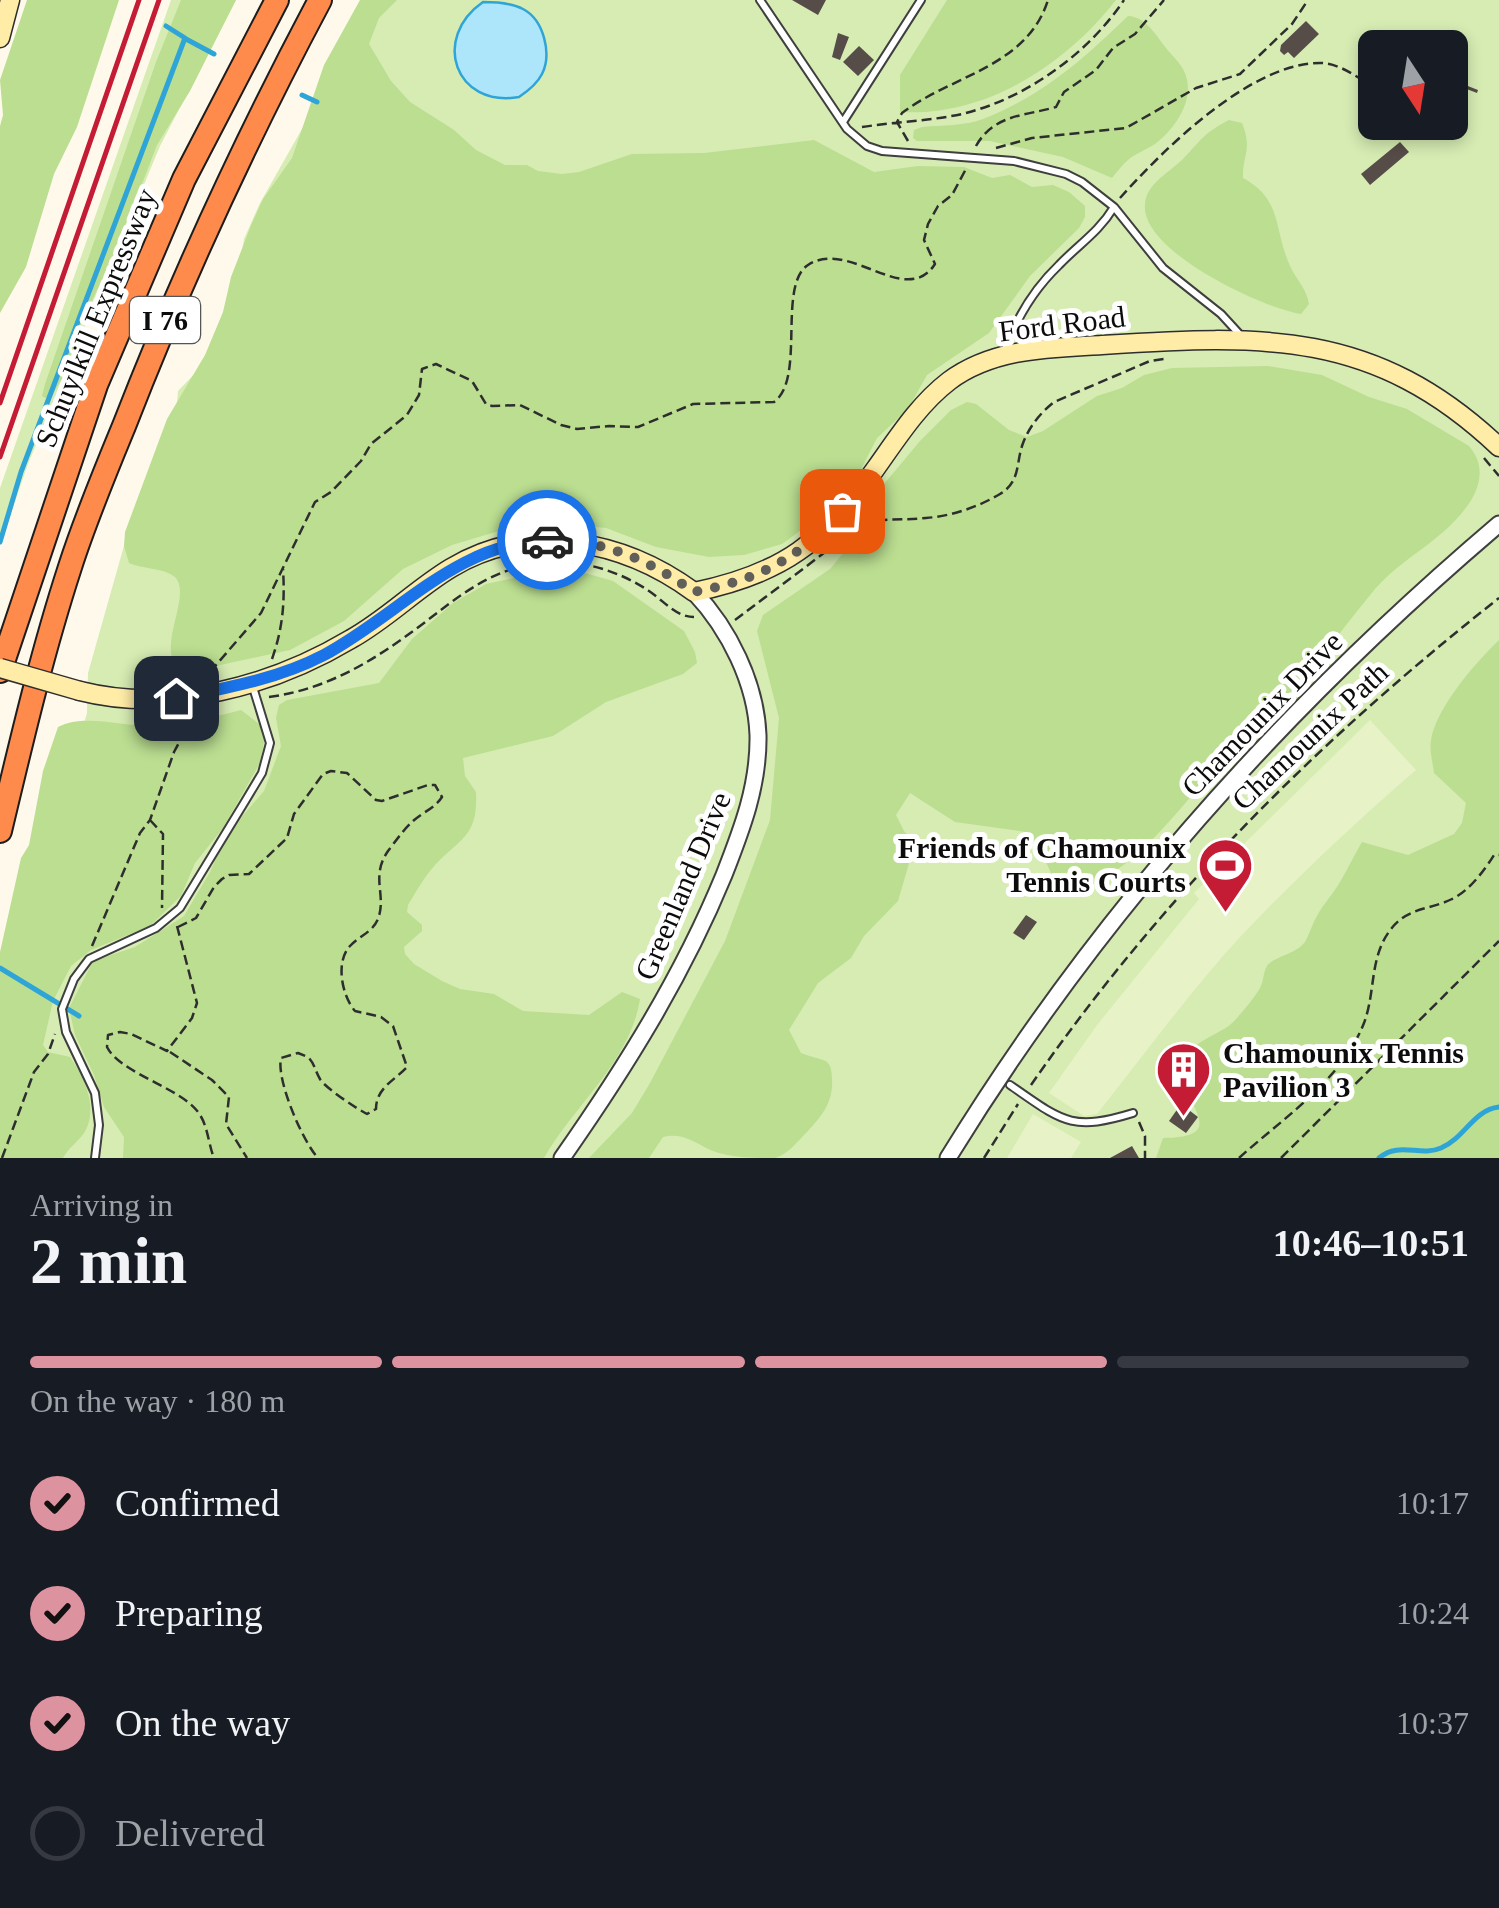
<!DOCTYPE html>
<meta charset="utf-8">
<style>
body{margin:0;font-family:"Times New Roman",serif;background:#20242c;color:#f1f3f6;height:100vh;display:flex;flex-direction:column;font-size:38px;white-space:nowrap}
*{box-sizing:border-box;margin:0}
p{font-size:32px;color:#9ea1a6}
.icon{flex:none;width:55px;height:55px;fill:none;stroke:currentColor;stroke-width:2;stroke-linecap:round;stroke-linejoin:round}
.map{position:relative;height:1158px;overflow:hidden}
.side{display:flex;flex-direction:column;background:#171b24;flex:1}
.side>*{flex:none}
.needle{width:65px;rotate:168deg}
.tools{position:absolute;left:1358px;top:30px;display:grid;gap:20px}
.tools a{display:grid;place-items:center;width:110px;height:110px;border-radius:15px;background:#171b24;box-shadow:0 5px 15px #0003;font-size:50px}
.pin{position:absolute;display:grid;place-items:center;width:85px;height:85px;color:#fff;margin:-42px;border-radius:20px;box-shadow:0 5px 15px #0006}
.courier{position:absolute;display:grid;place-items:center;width:100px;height:100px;margin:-50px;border:8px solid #1a73e8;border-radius:50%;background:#fff;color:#222;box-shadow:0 2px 12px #0007}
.head em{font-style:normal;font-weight:700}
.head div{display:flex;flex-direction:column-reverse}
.head{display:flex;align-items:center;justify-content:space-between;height:170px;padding:0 30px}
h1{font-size:65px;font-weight:700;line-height:75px}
.bar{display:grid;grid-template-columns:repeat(4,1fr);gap:15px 10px;align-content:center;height:120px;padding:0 30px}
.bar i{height:12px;border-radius:8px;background:#363941}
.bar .on{background:#dd929f}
.bar p{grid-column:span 4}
ol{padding:0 30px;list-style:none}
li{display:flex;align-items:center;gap:30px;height:110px}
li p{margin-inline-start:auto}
li .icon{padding:10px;border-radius:50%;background:#dd929f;color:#111;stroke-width:4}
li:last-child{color:#9ea1a6}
li i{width:55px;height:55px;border:5px solid #363941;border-radius:50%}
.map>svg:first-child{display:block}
</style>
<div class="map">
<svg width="1499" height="1158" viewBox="0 0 1499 1158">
<rect width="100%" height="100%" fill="#fff9ec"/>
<!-- green -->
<path fill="#d6ecb3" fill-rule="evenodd" d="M171 0H236L160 146 28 464 0 545V488Z
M384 0H1499V1158H0L55 821 87 713 88 673 129 528 175 429 178 391 203 365 234 299 244 239 260 203 341 60ZM1375 48H1450V122H1375Z"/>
<!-- forest -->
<path fill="#bbde91" d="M27 0H119L77 127 54 174 26 267 0 313V126L3 115 0 80Z
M181 0H236L190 91 157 145 118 246 82 322 63 377 51 397 45 398 42 396 45 384 156 62Z
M360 0H397L379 18 369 44 391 81 410 102 454 130 476 150 505 165H527L538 171 562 174 579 172 632 154 704 153 814 140 874 172 918 166 964 167 992 178 1010 175 1032 187 1053 185 1069 192 1085 206V217L1079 228 1030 276 989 333 927 375 908 409 877 438 854 483 833 496 808 525 782 544 744 555 709 557 656 547 606 528 558 523 509 528 452 545 403 569 344 621 290 650 211 667 179 669C155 647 193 596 175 577 165 568 142 569 129 563L124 546 125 532 167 419 205 355 223 312 231 277 252 223 263 199 292 158 324 65Z
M947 0H1116C1065 65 986 117 900 112V75Z
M1128 16C1145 17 1154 32 1163 44 1169 53 1178 60 1183 69 1198 96 1176 128 1155 144 1146 150 1136 153 1128 160 1122 165 1117 172 1112 178L1063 157 990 141H917L913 138 914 130 922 127C942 125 965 126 983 119 1045 94 1081 61 1128 16Z
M1229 120 1242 123C1253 150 1242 155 1243 178 1284 200 1273 231 1291 268 1297 280 1307 290 1309 304L1301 314C1262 308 1141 251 1145 205 1146 183 1169 173 1183 159 1200 141 1205 132 1229 120Z
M1268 366 1322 375 1369 397 1407 409 1469 446C1484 463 1482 483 1470 502 1444 541 1405 555 1375 589 1351 618 1328 649 1303 679 1280 706 1253 730 1228 755 1177 807 1142 870 1069 894L1058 889 1042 853 1026 832 955 822 910 793 896 815 904 831 915 843 898 901 864 936 851 958 818 983 789 1030 801 1053C825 1063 833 1054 832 1086 831 1106 819 1119 806 1133 797 1142 788 1154 775 1158 755 1158 725 1158 706 1148 691 1140 681 1133 663 1137L649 1158H589L632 1113 650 1083 725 941 770 820 779 718 757 631 763 615 830 569 858 535 869 502 920 441 951 410 967 402 976 404 1009 430 1027 437 1043 431 1097 396 1122 388 1144 375 1172 368Z
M554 569 578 571 613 581 684 631 695 652 697 663 683 674 606 702 553 736 463 758 465 776 476 792C478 836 462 837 435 865 424 877 416 892 408 905L407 912 422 925V931L404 947 405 954 414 964 442 981 460 989 494 994 523 1011 589 1015 622 992 640 999C630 1062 574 1105 544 1158H123L124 1137 104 1107 94 1075 75 1035 69 1008 93 961 135 947 184 916 210 872 227 834 264 791 281 746 276 718 279 705 287 700 379 683 412 639 453 603 486 584Z
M1499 640V1158H1156L1163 1138C1246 1138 1157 1087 1188 1053 1204 1035 1224 1034 1237 1018 1244 1010 1255 997 1260 988 1264 981 1263 972 1267 966 1274 956 1295 955 1305 942 1310 933 1313 922 1318 914 1324 903 1334 893 1340 882 1348 869 1354 855 1362 842L1408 855 1454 834 1462 823 1466 803 1434 773C1433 763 1429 751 1431 740 1436 708 1476 662 1499 640Z
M241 710 263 727 265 737 260 763 223 828 195 863 181 896 150 926 91 950 71 966 53 1001 43 1045 48 1052 70 1057C85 1078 99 1109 84 1133 78 1142 68 1148 63 1158H0V952L21 858 29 845 43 771 58 727C84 713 125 727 154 726 183 725 214 717 241 710Z"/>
<!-- pitch -->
<path fill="#e7f2c6" d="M1370 720 1416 770C1356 822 1297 877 1242 935 1190 991 1145 1054 1097 1114L1084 1116 1049 1093 1097 1025 1199 899 1194 893Z
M1033 1114 1081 1142 1071 1158H1007Z"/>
<!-- water -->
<path fill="#ade5fa" stroke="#2fa4d6" stroke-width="2.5" d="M483 2C496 2 512 3 523 9 544 20 552 54 542 74 537 84 528 91 519 97 455 108 431 38 483 2Z"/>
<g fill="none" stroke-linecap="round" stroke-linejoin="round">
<!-- stream -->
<path stroke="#2fa4d6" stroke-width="5" d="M186 39 214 54
M302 95 317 102
M0 542 21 472 185 38 166 26
M0 968 79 1016
M1379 1158C1399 1141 1420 1157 1441 1148 1465 1138 1473 1110 1499 1107"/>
</g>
<!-- building -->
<path fill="#564c48" d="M792 0H826L818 15Z
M1306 21 1319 34 1294 58 1288 52 1284 55 1280 51 1281 45Z
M838 33 849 37 840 60 832 57Z
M859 46 874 60 858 76 843 62Z
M1455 81 1478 90 1477 93 1464 88 1456 106 1450 104V90Z
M1400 142 1409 152 1370 185 1361 174Z
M1026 915 1037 922 1024 940 1013 933Z
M1181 1104 1198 1117 1186 1133 1169 1121Z
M1132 1146 1139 1158H1110Z"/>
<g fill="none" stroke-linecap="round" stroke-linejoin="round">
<defs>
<path id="service" d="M760 0 847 129 867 146 882 151 1014 161 1066 174 1082 182 1114 207 1163 268 1221 314 1243 338
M843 122 921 0
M1004 353C1015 321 1034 289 1059 265 1078 245 1099 232 1114 207
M1010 1085C1062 1121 1071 1132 1133 1113
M95 1158 99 1125 95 1093 66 1032 62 1009 74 979 89 959 156 928 180 908 244 803 262 773 270 743 252 684"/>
<path id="tertiary" d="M562 1158C625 1068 682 977 724 875 742 829 759 785 758 735 756 683 729 629 694 592
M948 1158C1095 918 1285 706 1499 524"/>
<path id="secondary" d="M0 38 10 0
M80 691C171 714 272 686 351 639 387 619 416 589 451 568 529 521 623 540 694 592 783 574 824 542 876 468 898 437 919 404 949 381 993 348 1050 348 1102 345 1263 335 1374 329 1499 447"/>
<path id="motorway" d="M0 671 96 385 184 179 277 0
M0 831C21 743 42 653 70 567 85 520 105 472 124 426 182 277 245 141 320 0"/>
</defs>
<!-- service casing -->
<use href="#service" stroke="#3f3f3f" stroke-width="10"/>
<!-- tertiary casing -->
<use href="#tertiary" stroke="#3f3f3f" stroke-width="19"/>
<!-- secondary casing -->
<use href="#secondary" stroke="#2e2e2e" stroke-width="21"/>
<!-- motorway casing -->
<use href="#motorway" stroke="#1d1d1d" stroke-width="26"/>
<!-- path -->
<path stroke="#2e2e2e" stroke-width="2.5" stroke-dasharray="10 5" stroke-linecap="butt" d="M862 127C895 122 929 121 962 114 1025 99 1088 54 1124 0
M908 141 897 122 902 113C952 75 1027 67 1048 0
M976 146C994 114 1025 116 1056 107L1064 92 1096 70 1113 48 1135 34 1164 0
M996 148 1032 138 1126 128 1196 88 1240 74 1292 24 1308 0
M1120 198C1163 150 1250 63 1320 63 1340 63 1358 78 1375 88
M1484 458 1499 476
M838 541C870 513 887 522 926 518 952 516 978 507 1000 494 1020 482 1016 465 1022 446 1028 428 1040 413 1054 402L1150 361 1164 359
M735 620 828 550
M272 659C283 628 285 601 283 569
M210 672 261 613 315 502 331 492 361 461 371 444 407 415 419 395 422 369 436 364 472 381 486 404 492 406 520 405 561 425 577 429 609 426 638 427 693 404 774 402C806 379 777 285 808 265 849 238 906 309 935 264L924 240 928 224 938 206 952 195 967 167
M269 697C328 689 373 661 420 626 458 597 490 569 540 563 577 558 618 570 649 591 664 601 676 617 694 617
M150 820 163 834 162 908
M177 926 197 1003 192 1018 167 1051 131 1034 120 1032 108 1035 107 1047C120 1073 179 1087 198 1112 208 1125 208 1143 214 1158
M178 927 196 918 214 887 222 879 229 875 249 874 287 838 294 814 323 774 331 771 347 773 376 800 382 801 428 785H435L442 797C435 808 423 812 413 821 404 829 395 842 388 851 370 877 387 895 378 919 372 933 360 935 350 946 335 962 342 996 355 1011L381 1017 393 1026 407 1067C395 1080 376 1088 376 1109L367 1114C357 1109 324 1087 320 1079 315 1071 315 1064 308 1057L298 1053 281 1058C276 1080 303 1142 318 1158
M92 946 140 833 150 820 174 752 189 724
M170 1052 212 1080 229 1097 226 1124 247 1158
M1031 1085C1162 896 1319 740 1499 598
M1139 1122 1145 1136V1158
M2 1158 34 1072 48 1054 55 1034
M984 1158 1018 1104
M1239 1158C1283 1118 1341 1081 1364 1023 1376 991 1369 957 1391 929 1408 907 1430 910 1452 899 1469 891 1484 871 1494 855H1499
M1281 1158 1499 941"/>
<!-- service -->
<use href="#service" stroke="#fff" stroke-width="6"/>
<!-- tertiary -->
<use href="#tertiary" stroke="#fff" stroke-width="15"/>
<!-- secondary -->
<use href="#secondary" stroke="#ffeca7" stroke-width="18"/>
<!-- motorway -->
<use href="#motorway" stroke="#fe8b4b" stroke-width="22"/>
<!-- rail -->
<path stroke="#c51c35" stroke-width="5" d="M0 403 139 0
M0 457 159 0"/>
<defs>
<path id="secondary-bridge" d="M0 668 80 691"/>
</defs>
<!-- secondary-bridge casing -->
<use href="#secondary-bridge" stroke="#2e2e2e" stroke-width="21" stroke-linecap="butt"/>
<!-- secondary-bridge -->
<use href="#secondary-bridge" stroke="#ffeca7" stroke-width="18"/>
</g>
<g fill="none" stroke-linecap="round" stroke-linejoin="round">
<!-- done -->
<path stroke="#615f5a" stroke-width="10" stroke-dasharray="0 18" d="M547 540C602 539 651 561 694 592 760 579 796 560 842 511"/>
<!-- route -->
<path stroke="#1a73e8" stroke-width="12" d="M176 698C227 688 278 679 324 655 399 615 456 543 547 540"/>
</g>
<!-- icons -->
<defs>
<symbol id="stadium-pin" viewBox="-11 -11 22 30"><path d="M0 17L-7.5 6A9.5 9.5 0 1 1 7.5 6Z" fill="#c51c35" stroke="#fff"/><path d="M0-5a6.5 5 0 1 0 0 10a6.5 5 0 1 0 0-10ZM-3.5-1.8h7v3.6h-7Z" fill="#fff"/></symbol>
<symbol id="building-pin" viewBox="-11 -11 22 30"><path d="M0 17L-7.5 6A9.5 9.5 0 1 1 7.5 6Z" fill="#c51c35" stroke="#fff"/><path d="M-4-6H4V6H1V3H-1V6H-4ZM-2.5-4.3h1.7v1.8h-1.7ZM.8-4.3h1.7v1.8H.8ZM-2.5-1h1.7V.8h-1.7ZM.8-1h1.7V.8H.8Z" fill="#fff"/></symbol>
</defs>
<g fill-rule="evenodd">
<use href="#stadium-pin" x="1194" y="834" width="63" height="86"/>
<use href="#building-pin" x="1152" y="1038" width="63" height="86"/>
</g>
<g text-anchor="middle" stroke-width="10" stroke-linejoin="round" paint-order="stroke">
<!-- shield labels -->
<rect fill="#fff" stroke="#555" stroke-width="2.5" x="130" y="297" width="70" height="46" rx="8"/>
<g font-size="28" font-weight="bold" fill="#0c0c0c">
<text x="165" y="330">I 76</text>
</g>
<!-- street labels -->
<g font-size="30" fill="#0c0c0c" stroke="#fff">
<text transform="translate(96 318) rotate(-68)" y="10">Schuylkill Expressway</text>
<text transform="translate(1062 324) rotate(-7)" y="10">Ford Road</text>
<text transform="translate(1262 714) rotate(-46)" y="10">Chamounix Drive</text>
<text transform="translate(1310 736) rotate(-43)" y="10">Chamounix Path</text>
<text transform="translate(683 886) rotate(-67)" y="10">Greenland Drive</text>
</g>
<!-- poi labels -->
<g font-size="30" font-weight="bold" fill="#0c0c0c" stroke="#fff" text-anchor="end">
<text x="1186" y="858">Friends of Chamounix<tspan x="1186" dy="34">Tennis Courts</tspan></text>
<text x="1223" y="1063" text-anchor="start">Chamounix Tennis<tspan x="1223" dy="34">Pavilion 3</tspan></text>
</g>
</g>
</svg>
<div class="tools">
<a><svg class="needle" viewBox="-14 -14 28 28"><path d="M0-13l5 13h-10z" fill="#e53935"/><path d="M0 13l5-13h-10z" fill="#9ea1a6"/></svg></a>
</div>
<div class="pin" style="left:842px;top:511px;background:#ea580c"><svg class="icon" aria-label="bag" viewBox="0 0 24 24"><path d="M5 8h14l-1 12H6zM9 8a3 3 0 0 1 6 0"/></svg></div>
<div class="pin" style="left:176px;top:698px;background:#1f2937"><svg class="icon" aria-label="home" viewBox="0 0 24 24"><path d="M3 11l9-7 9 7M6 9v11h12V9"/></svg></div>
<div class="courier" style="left:547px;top:540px"><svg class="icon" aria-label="car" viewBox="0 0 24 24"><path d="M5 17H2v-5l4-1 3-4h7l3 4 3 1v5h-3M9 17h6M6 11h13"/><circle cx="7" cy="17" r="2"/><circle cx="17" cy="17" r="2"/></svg></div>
</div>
<section class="side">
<div class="head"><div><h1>2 min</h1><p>Arriving in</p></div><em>10:46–10:51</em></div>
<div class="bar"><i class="on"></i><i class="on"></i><i class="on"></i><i></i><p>On the way · 180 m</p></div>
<ol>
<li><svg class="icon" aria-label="check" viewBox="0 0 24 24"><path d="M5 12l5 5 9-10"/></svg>Confirmed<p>10:17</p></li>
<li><svg class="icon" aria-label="check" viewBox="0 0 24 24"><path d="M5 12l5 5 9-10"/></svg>Preparing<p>10:24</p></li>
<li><svg class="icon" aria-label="check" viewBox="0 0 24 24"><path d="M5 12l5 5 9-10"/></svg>On the way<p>10:37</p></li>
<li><i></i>Delivered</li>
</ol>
</section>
